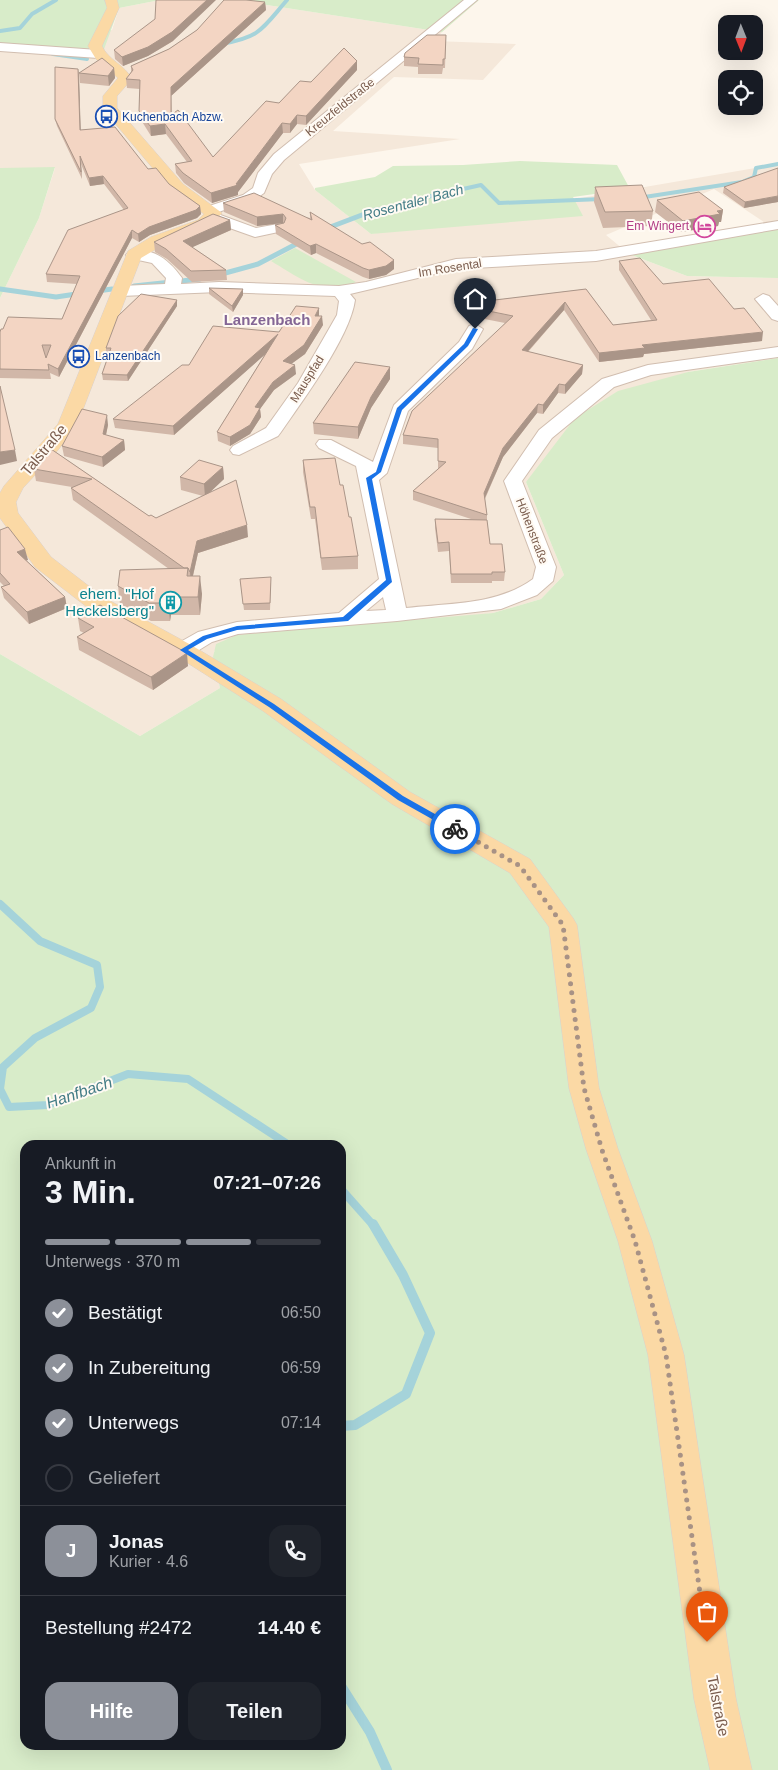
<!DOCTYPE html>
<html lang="de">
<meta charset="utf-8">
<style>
body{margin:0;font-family:Arial,sans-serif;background:#20242c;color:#f1f3f6;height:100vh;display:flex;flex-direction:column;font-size:19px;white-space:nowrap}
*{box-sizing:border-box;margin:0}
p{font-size:16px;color:#9ea1a6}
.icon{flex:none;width:28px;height:28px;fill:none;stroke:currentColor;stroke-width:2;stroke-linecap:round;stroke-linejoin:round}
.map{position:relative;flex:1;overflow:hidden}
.details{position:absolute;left:20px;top:1140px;width:326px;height:610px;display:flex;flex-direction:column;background:#171b24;border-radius:15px;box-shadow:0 5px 20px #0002}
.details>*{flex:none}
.needle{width:32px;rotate:179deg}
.buttons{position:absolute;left:718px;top:15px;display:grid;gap:10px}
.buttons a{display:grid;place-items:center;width:45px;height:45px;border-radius:10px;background:#171b24;box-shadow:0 5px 20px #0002;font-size:25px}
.pin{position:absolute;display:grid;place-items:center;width:42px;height:42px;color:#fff;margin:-51px -21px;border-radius:50% 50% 50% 0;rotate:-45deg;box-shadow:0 0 5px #0007}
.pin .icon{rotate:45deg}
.courier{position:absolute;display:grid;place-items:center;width:50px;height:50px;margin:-25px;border:4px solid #1a73e8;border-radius:50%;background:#fff;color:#222;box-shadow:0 1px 6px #0007}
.overview em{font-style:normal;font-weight:600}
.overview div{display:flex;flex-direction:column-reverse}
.overview{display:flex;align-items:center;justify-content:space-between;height:85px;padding:0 25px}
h1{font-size:32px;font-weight:600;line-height:38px}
.bar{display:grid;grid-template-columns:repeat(4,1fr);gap:8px 5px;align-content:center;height:60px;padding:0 25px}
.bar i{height:6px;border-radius:4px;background:#363941}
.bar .current{background:#8c9099}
.bar p{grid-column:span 4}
.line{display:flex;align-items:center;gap:12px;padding:0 25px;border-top:1px solid #363941}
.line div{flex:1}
.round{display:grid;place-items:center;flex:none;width:52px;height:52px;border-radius:15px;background:#20242c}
ol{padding:0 25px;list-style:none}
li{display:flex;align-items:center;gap:15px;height:55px}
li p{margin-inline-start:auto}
li .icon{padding:5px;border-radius:50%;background:#8c9099;color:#fff;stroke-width:4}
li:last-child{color:#9ea1a6}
li i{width:28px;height:28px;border:2px solid #363941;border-radius:50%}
.primary-button{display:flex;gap:10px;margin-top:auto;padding:10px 25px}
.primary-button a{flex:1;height:58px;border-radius:15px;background:#8c9099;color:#fff;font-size:20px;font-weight:600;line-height:58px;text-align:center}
.primary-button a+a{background:#20242c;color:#f1f3f6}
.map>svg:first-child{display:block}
</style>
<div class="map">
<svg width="778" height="1770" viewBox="0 0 778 1770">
<rect width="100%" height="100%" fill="#fdf6ec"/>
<!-- residential -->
<path fill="#f5e8da" d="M160 0H234L442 32 434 41 516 44 483 80 394 77 333 131 460 139 299 164 315 190 371 234 778 164V221L767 224 714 189 606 235 629 254 687 276 778 278V358L688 372 526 482 564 575 541 599 493 613 214 651 220 688 140 736 0 654V298L39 218 55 168H0V48L112 30 119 8Z"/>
<!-- green -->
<path fill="#d8ecc9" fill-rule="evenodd" d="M0 0H160L119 8 103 52 0 48Z
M234 0H479L442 32Z
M520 161 617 165 630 189 573 197 583 216 371 234 315 190V188L375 177 393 166 463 165Z
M55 167 39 218 0 298V168Z
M778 228V278L687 276 629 254Z
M295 248 356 282C321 297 300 278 271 261Z
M778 358V1770H0V654L140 736 220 688 213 657 216 644 237 635 493 613 541 599 564 575 526 482 575 418 618 391 688 372ZM25 1145H341V1745H25Z"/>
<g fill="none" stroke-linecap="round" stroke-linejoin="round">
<!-- stream-far3 -->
<path stroke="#a5d3da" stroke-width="4" d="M0 31 20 28 32 14 56 0
M221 44C261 37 262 29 287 0
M53 54 87 59
M638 198 742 182 754 177 756 168 778 164
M405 205 427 197 481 185 499 203 602 199"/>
<!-- stream-far2 -->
<path stroke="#a5d3da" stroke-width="5" d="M325 229 375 210 395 208 409 203
M218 275 258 264 302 241
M134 286 200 279
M0 289 56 297 83 293
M97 291 112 289"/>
<!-- stream-far1 -->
<path stroke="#a5d3da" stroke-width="8" d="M0 904 40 941 97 965 100 987 91 1008 35 1038 3 1067 0 1089 9 1107 48 1105 128 1074 188 1079 289 1145
M341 1189 373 1225"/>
<!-- stream -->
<path stroke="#a5d3da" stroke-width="10" d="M341 1426 355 1425 406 1394 430 1333 403 1275 373 1224
M341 1686 370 1732 387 1770"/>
<defs>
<path id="minor" d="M464 0H477L284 160 272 174 264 193 253 201 215 213 256 228 278 224 283 225 285 228 283 231 255 237 207 220 205 217 208 214 204 210 206 207 243 195 253 188 258 173 274 154Z
M0 43 98 50 104 54 98 58 0 51Z
M778 221V229L596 261 456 269 350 294 355 300C350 337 303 400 281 432L278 436 239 455 233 454 230 450 233 446 266 428 298 383 337 315 339 301 335 296 219 292 121 296 113 291 121 286 165 284 166 278 152 263 129 258 126 255 129 252C153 246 169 260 182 278L181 284 219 282 339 286 366 282 456 259 596 251Z
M763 294 769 296 778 306V321L772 319 755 299Z
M475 324 483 329 472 349 408 411 387 473 379 480 406 608C448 603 498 605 533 579L536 567 504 481 539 430 602 379 648 365 778 347V357L651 375 614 387 552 438 522 481 556 567 553 581 537 595 501 609 397 621 238 634 212 642 191 655 183 657 175 655 172 650 175 645 198 632 237 622 339 613 379 579 356 466 319 448 316 444 319 440H331L373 462 394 405 459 342 469 326ZM383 597 386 610 366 611Z"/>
<path id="major" d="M105 0H117L119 8 102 46C108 60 125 65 132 79L117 96V108L183 184 222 213 210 226 163 245 141 258 77 425 58 450 23 488 16 502 18 513 51 557 103 597 191 645 281 699 410 792 530 859 573 918 577 925 599 1088 618 1149 652 1241 684 1355 736 1699 752 1770H710L694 1699 648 1355 618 1241 586 1149 569 1088 549 927 510 873 392 804 263 711 175 655 87 607 35 567 0 518V493L4 486 58 424 128 251 151 237 198 220 204 214 171 190 103 109V96L118 78 96 59 88 46 107 8Z"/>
</defs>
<!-- minor casing -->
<use href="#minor" stroke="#d1beb0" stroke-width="2"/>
<!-- major casing -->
<use href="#major" stroke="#dad1cd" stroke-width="1"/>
<!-- minor -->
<use href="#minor" fill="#fff" fill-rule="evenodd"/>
<!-- major -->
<use href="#major" fill="#fbd9a5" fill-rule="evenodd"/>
</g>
<!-- wall -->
<path fill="#d1b7a8" d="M265 2 266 10 171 96 172 115 213 157 279 103 311 82 357 70 306 125 297 124 290 133H283L238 192V195L212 203 184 183 176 173 175 164 187 162 166 134 151 136 141 120 139 111 140 89 127 88 126 79 131 72V66L169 49 197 30Z
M446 35 445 68H443L442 74H418V67L404 66V57Z
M173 41 148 56 123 66 115 59 114 50Z
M114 68 115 78 109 86 80 83 79 73Z
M78 69 79 76 80 130 148 169 169 184 200 206 201 214 197 218 150 235 139 242 132 238 59 377 50 373 51 379 0 378V332L62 319 77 284 47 282 46 274 124 210 104 184 90 186 81 164 82 179 57 126 55 119Z
M595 187 653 211 651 226 603 228 594 202Z
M724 187 778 202 744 208 723 193Z
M657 200 723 210 721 222H719L718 226 681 232 655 212Z
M223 203 310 218V212L394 269 386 275 369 279 363 277 316 253 311 255 276 234 275 225 283 223 257 226 224 212Z
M230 220 231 230 192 247 226 270 227 280 192 282 167 259 155 252 154 242Z
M619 261 663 284 762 341 644 354 643 357 599 362 564 310 528 352 583 365 582 374 565 394 558 393 543 414 537 413 503 457 485 499 487 515V520L490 544 505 572 504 581H492V583H451L449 551 438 552 435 528V519H471L413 500V491L438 469V448L403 444V435L505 323 469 316 470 303 586 289 613 325 651 320 619 270Z
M209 288 243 295 233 312 209 294Z
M177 300V306L128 381 103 380 102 374 109 353H106V348Z
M319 316 323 325 305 354 291 364 296 374 274 390 260 409 261 417 250 434 230 446 218 441 217 432 265 354 174 435 115 428 113 419 189 365 279 332Z
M390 367V379L371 408 358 439 314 434 313 423Z
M108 425 106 435 124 440 125 450 103 467 64 456 62 446Z
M51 449 149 516 156 518 203 496 181 490 180 477 223 467 224 479 209 493 248 537 198 553 193 576 202 594 200 615H171L170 621H151L120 604 118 586 169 569 73 500 71 488 72 487 36 481 34 469Z
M303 460 340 485 349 517 358 556V569L322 570 315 519H311L303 472Z
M0 530 28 560H26L65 597 67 608 29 624 4 598 1 587 4 586 0 582Z
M240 579 271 583 270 610H244Z
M78 618 188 666 153 690 79 650 77 637 84 633 80 631Z"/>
<!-- shaded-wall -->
<path fill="#aa9588" d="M207 0H216L173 41 148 56 123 66 122 57Z
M265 2 266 10 171 96 172 125 171 87Z
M357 61V70L306 125V116Z
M114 68 115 78 109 86 108 76Z
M78 69 79 76 81 138 80 130Z
M297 115V124L290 133V124Z
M282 123 283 133 238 192V195L212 203 211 193 236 184Z
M165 124 166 134 151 136 150 126Z
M80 156 81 164 82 179 81 172Z
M103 176 104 184 90 186 89 178Z
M778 196V202L744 208 745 202Z
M200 206 201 214 197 218 150 235 139 242 138 234 149 227Z
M723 210 721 222H719L718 226 681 232 683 221Z
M283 214V223L257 226V217Z
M230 220 231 230 184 251 183 241Z
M132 230V238L59 377 58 369Z
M316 244V253L311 255 310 246Z
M394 260V269L386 275 369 279V270Z
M243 289V295L233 312 232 306Z
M177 300V306L128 381 127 375Z
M565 302 564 310 521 359 522 350Z
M319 308V317L315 316Z
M322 316 323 325 305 354 283 370V361Z
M763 332 762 341 644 354 643 357 599 362V353L642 345Z
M278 334V343L174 435 173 426Z
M295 365 296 374 274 390 260 409 261 417 250 434 230 446V437L255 407 273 382Z
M583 365 582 374 565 394V385Z
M390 367V379L371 408 358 439V427L371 397Z
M559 384 558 393 543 414V405Z
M538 404 537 413 503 457 483 502 484 493 503 448Z
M107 415 108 425 104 444 103 434Z
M124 440 125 450 103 467 102 457Z
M15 450 17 461 0 465V452Z
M223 467 224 479 205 497 204 484Z
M247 525 248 537 198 553 191 584 190 572 197 541Z
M25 549 28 560 19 563 17 552Z
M200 576 202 594 200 615 198 597Z
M65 597 67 608 29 624 27 612Z
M168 597 171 615 170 621 168 603Z
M187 653 188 666 153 690 151 677Z"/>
<!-- building -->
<path fill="#f3d5c3" stroke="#aa9588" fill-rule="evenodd" d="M156 0H207L172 32 148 47 122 57 114 50 155 19Z
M224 0H246L265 2 171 87V115L178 110 213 157 266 101 279 103 300 81 311 82 344 48 357 61 306 116 297 115 290 124 282 123 236 184 238 185 211 193 183 173 175 164 192 161 165 124 150 126 139 111 140 80 126 79 133 70 131 66 169 49 197 30Z
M427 35H446L445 59H443V65L418 64 419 58 404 57 405 53Z
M102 58 114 68 108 76 79 73Z
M55 67 78 69 80 130 115 127 148 169 156 168 169 184 200 206 196 210 149 227 138 234 132 230 58 369 48 364 49 370 0 369V332L1 329H3L8 317 62 319 80 276 46 274 68 230 128 208 103 176 89 178 80 156 81 172 55 119ZM42 345H51L46 358Z
M778 168V196L745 202 724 187Z
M642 185 653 211 605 212 595 187Z
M699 192 723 210 717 211 720 214 683 221 657 200Z
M254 193 312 220 310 212 362 244 370 242 394 260 386 266 369 270 363 268 316 244 310 246 275 225 284 223 286 218 283 214 257 217 223 203Z
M213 214 230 220 183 241 226 270 191 271 166 249 154 242Z
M640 258 663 284 709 279 734 309 744 308 763 332 642 345 645 348 599 353 565 302 522 350 583 365 565 385 559 384 543 405 538 404 503 448 484 493 487 515 413 491 446 462 438 461V439L403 435 412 411 513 316 469 307 470 303 586 289 613 325 657 320 619 261Z
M209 288 243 289 232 306Z
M141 294 177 300 127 375 102 374 111 348H106L118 316Z
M296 306 319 308 315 316H322L304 345 283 361 295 365 273 382 255 407 260 408 250 425 230 437 217 432 278 334 173 426 113 419 182 365H189L213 326 279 332Z
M355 362 390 367 371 397 358 427 313 423Z
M0 386 15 450 0 452Z
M82 409 107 415 103 434 124 440 102 457 62 446Z
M51 449 149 516 151 515 156 518 236 480 247 525 197 541 190 572 188 568H184L71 488 92 479 34 469Z
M335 458 340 485H343L349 517H351L358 556 321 558 315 507H310L303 460Z
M199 460 223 467 204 484 180 477Z
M435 519 487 520 490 544H502L505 572H492V574H451L449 542 438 543Z
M8 527 25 549 17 552 65 597 27 612 1 587 10 584 0 573V530Z
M188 568 187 576H200L198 597H168V603H149L118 586 120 570Z
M271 577 270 603 243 604 240 579Z
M100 605 187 653 151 677 77 637 94 627 78 618Z"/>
<!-- route -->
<path fill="#1a73e8" d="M473 328 478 329 468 346 402 410 381 472 372 479 392 582 348 621 237 630 207 639 188 650 274 704 403 796 458 827 459 829 455 832 398 800 269 707 180 650 203 636 237 626 343 617 386 580 366 478 376 472 397 408 464 344Z"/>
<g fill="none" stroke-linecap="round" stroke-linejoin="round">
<!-- done -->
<path stroke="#a89285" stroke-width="5" stroke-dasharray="0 9" d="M455 829 520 866 563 925 584 1088 602 1150 635 1241 666 1355 707 1642"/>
</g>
<!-- icons -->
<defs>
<symbol id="bus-ring" viewBox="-11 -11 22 22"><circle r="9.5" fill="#fffaf3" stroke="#1a4fb4" stroke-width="1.5"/><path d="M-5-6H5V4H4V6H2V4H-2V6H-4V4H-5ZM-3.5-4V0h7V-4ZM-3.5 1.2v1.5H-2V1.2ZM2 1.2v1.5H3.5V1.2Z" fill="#1a4fb4"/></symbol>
<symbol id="hotel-ring" viewBox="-11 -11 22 22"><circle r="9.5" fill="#fffaf3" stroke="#d1479c" stroke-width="1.5"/><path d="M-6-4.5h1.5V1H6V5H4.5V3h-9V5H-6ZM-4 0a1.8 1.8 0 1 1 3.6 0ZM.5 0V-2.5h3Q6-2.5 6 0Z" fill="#d1479c"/></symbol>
<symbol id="building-ring" viewBox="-11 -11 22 22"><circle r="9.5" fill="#fffaf3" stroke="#0f9aa8" stroke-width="1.5"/><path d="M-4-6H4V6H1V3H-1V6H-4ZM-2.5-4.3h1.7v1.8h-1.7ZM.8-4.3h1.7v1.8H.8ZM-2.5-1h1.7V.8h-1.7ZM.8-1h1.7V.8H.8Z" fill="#0f9aa8"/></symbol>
</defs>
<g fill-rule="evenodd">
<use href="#bus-ring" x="94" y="104" width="25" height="25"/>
<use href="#hotel-ring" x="692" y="214" width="25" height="25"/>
<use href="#bus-ring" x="66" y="344" width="25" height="25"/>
<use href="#building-ring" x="158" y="590" width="25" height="25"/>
</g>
<g text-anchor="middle" stroke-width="4" stroke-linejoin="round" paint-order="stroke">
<!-- far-street labels -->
<g font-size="12" fill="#7a5c4d" stroke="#fffaf3">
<text transform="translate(340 107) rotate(-39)" y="4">Kreuzfeldstraße</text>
<text transform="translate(450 268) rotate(-9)" y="4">Im Rosental</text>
<text transform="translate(307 379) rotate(-58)" y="4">Mauspfad</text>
<text transform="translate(532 531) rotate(69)" y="4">Höhenstraße</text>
</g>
<!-- far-transit labels -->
<g font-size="12" fill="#164399" stroke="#fffaf3" text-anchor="start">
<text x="122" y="121">Kuchenbach Abzw.</text>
<text x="95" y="360">Lanzenbach</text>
</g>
<!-- far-hotel labels -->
<g font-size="12" fill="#b23c85" stroke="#fffaf3" text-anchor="end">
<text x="689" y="230">Em Wingert</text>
</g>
<!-- far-water labels -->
<g font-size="14" font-style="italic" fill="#437c86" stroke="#fffaf3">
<text transform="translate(413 202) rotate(-15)" y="5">Rosentaler Bach</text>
</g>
<!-- far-quarter labels -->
<g font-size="15" font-weight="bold" fill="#846695" stroke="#fffaf3">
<text x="267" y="325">Lanzenbach</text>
</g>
<!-- street labels -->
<g font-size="15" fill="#7a5c4d" stroke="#fffaf3">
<text transform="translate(44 450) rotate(-50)" y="5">Talstraße</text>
<text transform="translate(718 1706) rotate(79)" y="5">Talstraße</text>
</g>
<!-- culture labels -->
<g font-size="15" fill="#0d838f" stroke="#fffaf3" text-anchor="end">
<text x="154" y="599">ehem. "Hof<tspan x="154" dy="17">Heckelsberg"</tspan></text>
</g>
<!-- water labels -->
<g font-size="16" font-style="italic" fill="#437c86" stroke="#fffaf3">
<text transform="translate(79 1092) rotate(-19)" y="6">Hanfbach</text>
</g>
</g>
</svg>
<div class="buttons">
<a><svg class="needle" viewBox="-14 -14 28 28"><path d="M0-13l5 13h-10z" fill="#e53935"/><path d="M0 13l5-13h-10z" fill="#9ea1a6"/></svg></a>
<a><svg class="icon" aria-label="locate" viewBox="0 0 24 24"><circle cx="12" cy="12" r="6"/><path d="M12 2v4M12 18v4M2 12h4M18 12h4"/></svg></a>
</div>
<div class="pin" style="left:707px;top:1642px;background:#ea580c"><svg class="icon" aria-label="bag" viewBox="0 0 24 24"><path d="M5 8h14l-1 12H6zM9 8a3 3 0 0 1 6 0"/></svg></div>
<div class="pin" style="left:475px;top:329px;background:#1f2937"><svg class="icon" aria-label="home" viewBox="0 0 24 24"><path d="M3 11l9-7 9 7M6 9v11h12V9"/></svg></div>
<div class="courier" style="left:455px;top:829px"><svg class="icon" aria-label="bike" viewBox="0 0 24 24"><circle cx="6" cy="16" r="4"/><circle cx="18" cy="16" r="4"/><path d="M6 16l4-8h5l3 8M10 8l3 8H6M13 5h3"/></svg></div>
<section class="details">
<div class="overview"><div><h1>3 Min.</h1><p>Ankunft in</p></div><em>07:21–07:26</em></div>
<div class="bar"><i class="current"></i><i class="current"></i><i class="current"></i><i></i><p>Unterwegs · 370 m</p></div>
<ol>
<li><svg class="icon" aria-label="check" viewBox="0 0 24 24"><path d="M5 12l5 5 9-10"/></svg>Bestätigt<p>06:50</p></li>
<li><svg class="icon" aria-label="check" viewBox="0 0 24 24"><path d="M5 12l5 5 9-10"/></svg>In Zubereitung<p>06:59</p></li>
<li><svg class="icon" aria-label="check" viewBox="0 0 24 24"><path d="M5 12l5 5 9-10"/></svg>Unterwegs<p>07:14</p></li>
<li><i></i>Geliefert</li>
</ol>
<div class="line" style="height:90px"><b class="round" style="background:#8c9099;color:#fff">J</b><div><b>Jonas</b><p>Kurier · 4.6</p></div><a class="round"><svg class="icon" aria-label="phone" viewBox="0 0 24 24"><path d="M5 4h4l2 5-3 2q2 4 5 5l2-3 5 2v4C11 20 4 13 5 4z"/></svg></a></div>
<div class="line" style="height:65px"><div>Bestellung #2472</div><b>14.40 €</b></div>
<div class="primary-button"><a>Hilfe</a><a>Teilen</a></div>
</section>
</div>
